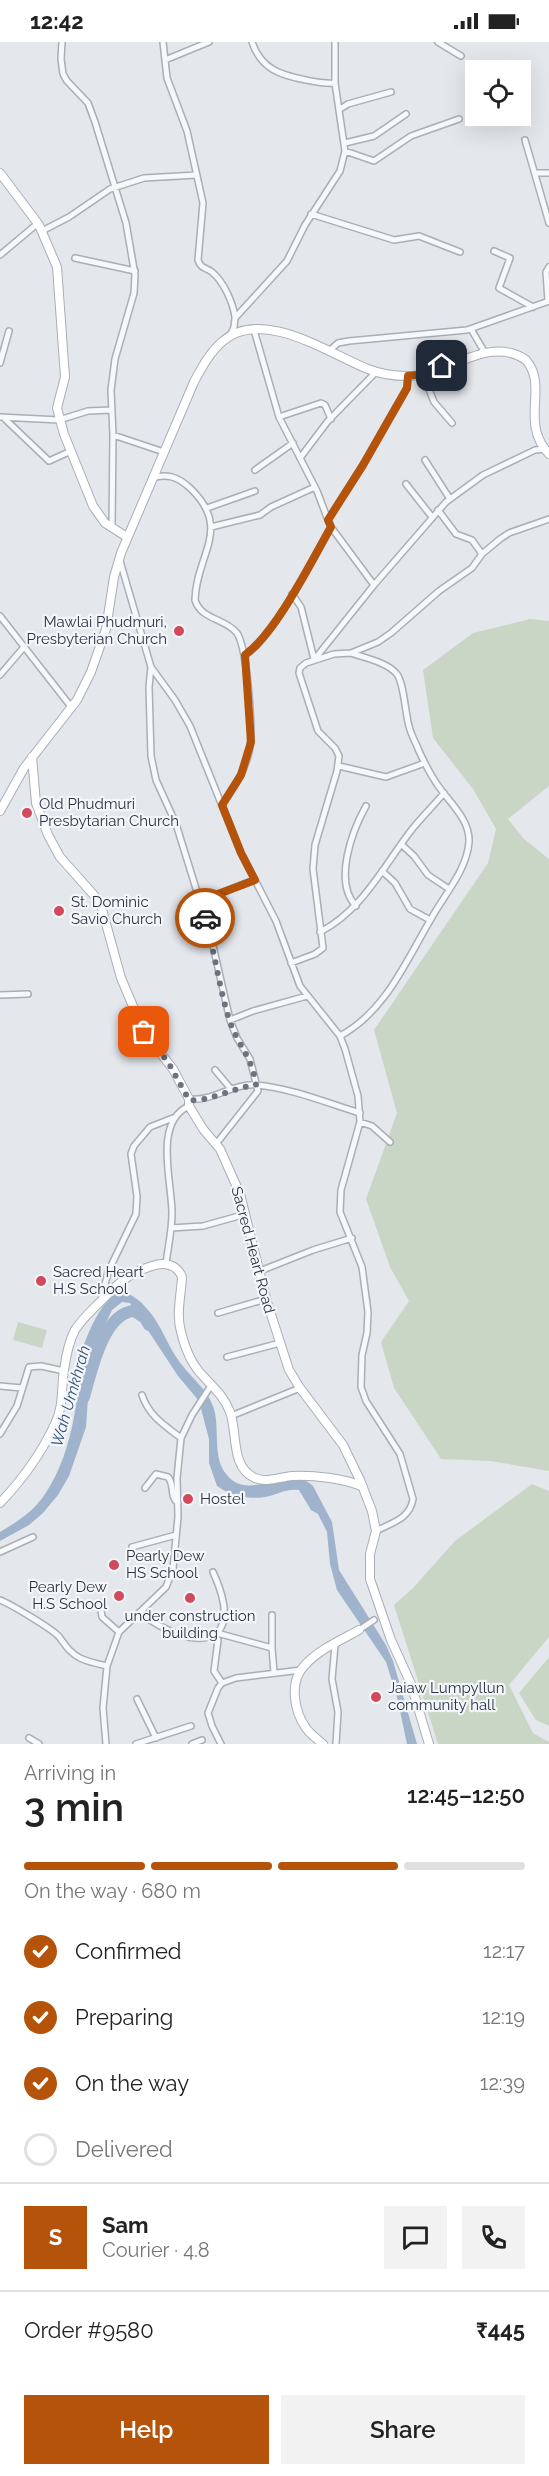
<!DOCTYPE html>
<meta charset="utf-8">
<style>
body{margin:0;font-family:Raleway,sans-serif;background:#f2f2f2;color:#222;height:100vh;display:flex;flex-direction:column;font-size:22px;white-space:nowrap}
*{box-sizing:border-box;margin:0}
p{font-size:20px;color:#767676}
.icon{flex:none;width:33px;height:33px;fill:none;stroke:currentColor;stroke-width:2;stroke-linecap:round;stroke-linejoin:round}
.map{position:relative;height:1702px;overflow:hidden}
.panel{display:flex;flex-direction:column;background:#fff;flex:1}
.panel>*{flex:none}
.controls{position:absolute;left:465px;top:18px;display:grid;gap:12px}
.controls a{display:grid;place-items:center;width:66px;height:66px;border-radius:0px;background:#fff;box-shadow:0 6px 24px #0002;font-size:30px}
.pin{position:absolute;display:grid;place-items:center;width:51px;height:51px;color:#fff;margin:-26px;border-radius:12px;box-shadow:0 3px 9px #0006}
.courier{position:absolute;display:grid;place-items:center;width:60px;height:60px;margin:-30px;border:4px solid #b45309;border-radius:50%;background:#fff;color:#222;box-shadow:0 2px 8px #0007}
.headline em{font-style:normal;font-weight:600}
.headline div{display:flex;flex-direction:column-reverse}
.headline{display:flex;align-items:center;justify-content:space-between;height:102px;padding:0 24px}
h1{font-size:39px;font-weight:600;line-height:45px}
.bar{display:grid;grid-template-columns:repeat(4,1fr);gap:9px 6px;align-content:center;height:72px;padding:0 24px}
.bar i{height:8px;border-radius:4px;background:#e0e0e0}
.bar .active{background:#b45309}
.bar p{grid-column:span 4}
.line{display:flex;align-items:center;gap:15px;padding:0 24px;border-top:2px solid #e0e0e0}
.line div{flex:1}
.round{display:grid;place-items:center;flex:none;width:63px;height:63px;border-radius:0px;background:#f2f2f2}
ol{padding:0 24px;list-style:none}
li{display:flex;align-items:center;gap:18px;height:66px}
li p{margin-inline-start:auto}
li .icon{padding:6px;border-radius:50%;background:#b45309;color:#fff;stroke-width:4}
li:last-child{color:#767676}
li i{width:33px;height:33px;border:3px solid #e0e0e0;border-radius:50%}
.primary-button{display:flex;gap:12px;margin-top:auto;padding:12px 24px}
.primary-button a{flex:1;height:69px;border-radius:0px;background:#b45309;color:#fff;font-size:24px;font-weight:600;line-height:69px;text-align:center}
.primary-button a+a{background:#f2f2f2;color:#222}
.status{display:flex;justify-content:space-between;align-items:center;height:42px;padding:0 30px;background:#fff;direction:ltr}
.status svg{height:16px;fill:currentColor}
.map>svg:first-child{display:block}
</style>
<div class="status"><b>12:42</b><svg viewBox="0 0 49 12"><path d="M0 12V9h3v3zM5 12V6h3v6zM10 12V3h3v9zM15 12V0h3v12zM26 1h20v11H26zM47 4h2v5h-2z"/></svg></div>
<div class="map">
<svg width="549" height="1702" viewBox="0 0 549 1702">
<rect width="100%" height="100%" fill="#e4e7ec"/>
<!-- green -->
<path fill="#c9d6c5" d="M530 577 549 579V744L508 777 524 797 549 817V1429L491 1419 441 1417 394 1346 381 1300 409 1259 390 1225 366 1157 397 1071 374 988 488 821 496 787 473 747 433 696 423 628 473 591Z
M18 1280 47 1288 42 1306 13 1298Z
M532 1442 549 1449V1595L509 1643 533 1691 549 1700V1702H438L394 1563 413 1546 455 1499Z
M549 1615V1684L536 1678 519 1651Z"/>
<!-- water -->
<path fill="#9fb4cc" d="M122 1249C133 1253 141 1259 148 1268 161 1282 167 1303 179 1319 190 1335 208 1347 214 1367 220 1388 212 1416 227 1433 249 1461 290 1421 313 1444L332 1480 339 1528 386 1603 393 1619 417 1702H407L397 1655 386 1620 337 1548 330 1522 327 1490 318 1472 311 1468 299 1448C285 1446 277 1453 265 1455 250 1458 229 1453 217 1444L209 1421V1397L199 1359 178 1334 130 1261 122 1260 112 1268 91 1313 86 1385 69 1434 58 1453 43 1471 29 1483 0 1499V1490C17 1480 34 1469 45 1452 60 1430 69 1402 74 1375 78 1355 76 1333 81 1312 86 1294 103 1253 122 1249Z"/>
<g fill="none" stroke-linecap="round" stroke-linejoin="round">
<!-- river -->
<path stroke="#9fb4cc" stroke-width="12" d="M84 1355C91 1331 103 1271 134 1269L145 1276 149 1283"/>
<defs>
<path id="street" d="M62 0 61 17 63 32 67 39 88 61 95 80 126 181 135 233 134 251 115 317 111 348 113 393 112 485
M163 0 167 36 187 89 203 161 198 218C201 227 205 225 212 230 224 240 233 261 235 275
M252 0C261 27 280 33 306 38 316 40 325 42 335 41
M438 0 461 14
M165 18 209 0
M340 67 348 62 391 50
M525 98 549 181
M345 101 374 94 406 72
M345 109 374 119 411 94 459 77
M536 131H549
M311 172 394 198 419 194 460 210
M42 189 69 175 110 147 144 136 197 133
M494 209 510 216 499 246 533 265
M0 213 37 182
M75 216 135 229
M548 259 546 230 549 225
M471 287 485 311
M254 288 279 375 317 449 328 478
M230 294 234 285 235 276 287 219 305 183 340 129 345 109 335 41V0
M329 309 338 301 349 299 467 288 549 259
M0 321 9 289
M423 332 434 360 452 381
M0 375 59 378 88 369 111 368
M279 375 321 361 325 363 331 377
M5 377 49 419 71 409
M113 393 164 410
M300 416 328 379 376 330
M425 418 450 457
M255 428 293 401
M152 436C167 431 178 435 190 446 233 487 196 512 195 558 201 578 225 576 237 591 247 606 254 691 249 710 245 729 233 747 222 763
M406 442 432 475
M207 466 255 449
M438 468 456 492 472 498 482 512
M211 485 260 473 271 465 315 445
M331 485 374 543
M120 519 151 625 149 645 151 714 156 738 176 782 211 895 230 978 237 996 250 1017 258 1049 216 1102
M292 552 301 565 314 617
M0 574 72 666
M245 613C276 591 311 520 331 485L328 478 363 423 407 346 408 334
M314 618 374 543 446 460 483 433 535 408 545 407
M151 625 175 658 190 684 241 811 276 879 300 944 340 994 345 1007 358 1054 360 1080 341 1148 340 1170 362 1225 368 1270 367 1291 362 1313 361 1345 366 1359 400 1412 413 1457C410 1477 391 1481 376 1489
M0 633 24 605
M339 724 386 735 425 721
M401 802 414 814 428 833 449 847
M382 829 395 841 410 867 430 878
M200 859 254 838
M356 864C333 840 352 789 366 764
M320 890C363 868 384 823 413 786 423 774 434 763 444 751
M291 921 315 912 323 906 313 827 315 803 337 729 339 714 335 706 318 689 299 631 300 626 306 621 334 612 351 611 378 600 391 591 439 549 472 526 482 512 500 497 509 491 549 477
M0 953 28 952
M230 978 253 969 307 954
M340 994C386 969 406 919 431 877 444 853 467 828 469 800 470 778 451 762 439 745 431 734 425 722 419 709 416 701 411 693 409 684 405 671 404 639 396 631 386 620 365 616 351 611
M215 1028 231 1047
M189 1057C212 1060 233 1041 256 1043 291 1046 327 1061 360 1071
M360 1080 372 1084 390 1100
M171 1186 203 1184 246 1172
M166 1222C168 1205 172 1188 172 1171 172 1140 153 1080 189 1064
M260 1229 313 1208 352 1196
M101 1259 108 1230 136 1172 137 1154 131 1112 134 1104 150 1085 173 1076
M218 1271 266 1257
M227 1315 280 1301
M0 1344 22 1346
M142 1353C149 1374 164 1383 181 1396
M231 1374 300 1346
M0 1392 17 1364 29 1325 41 1324 64 1329
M145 1446 156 1432 168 1435C175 1443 169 1454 178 1461
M132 1505 176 1493
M0 1510 33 1495
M0 1558C9 1561 56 1589 60 1596 66 1604 70 1611 80 1616 88 1620 98 1622 107 1624
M100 1561 102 1575 119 1590
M140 1571C192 1610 249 1609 213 1530
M359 1588 374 1578
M217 1591 272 1606V1573
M218 1598 214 1629 222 1641
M335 1603 332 1637 338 1670 336 1702
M272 1606 274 1631
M137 1657 156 1696
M29 1696 39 1702
M106 1702 103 1666 107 1624 119 1590 166 1545 173 1527 178 1475 177 1436 181 1396 192 1373 212 1342
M136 1702 191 1684
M192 1702 202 1698
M221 1702 212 1684 208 1671 218 1646 222 1641 236 1636 301 1628"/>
<path id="secondary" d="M0 131 39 183 57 225 65 335 57 366 64 392 93 464 105 481 127 495
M32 715 36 761 48 793 60 815 100 860 121 936 144 990 173 1027 189 1057V1064L203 1087 220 1107 240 1152 267 1260 289 1328 300 1346 343 1403 360 1438 372 1469 376 1489 370 1512V1537L391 1598 411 1642 429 1702
M0 769 24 726 77 658 91 630 106 587 114 535 121 511 194 340C202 325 210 310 223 299 262 265 330 312 368 327 380 332 395 334 408 334 447 334 488 292 526 318 549 345 519 380 549 412
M0 1461C23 1437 41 1412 55 1382 64 1364 61 1346 64 1328 66 1314 69 1299 75 1288 82 1277 91 1269 100 1260 118 1242 126 1232 152 1224 164 1220 177 1222 182 1235 181 1254 176 1272 181 1290 185 1306 191 1322 203 1334 214 1346 224 1354 230 1370 238 1391 230 1425 255 1436 267 1441 280 1435 292 1434 312 1433 345 1436 363 1445
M323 1702C317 1697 310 1692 306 1686 294 1669 289 1640 304 1624 318 1608 341 1598 359 1588"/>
</defs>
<!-- street casing -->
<use href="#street" stroke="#a9aeb7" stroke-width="8"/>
<!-- secondary casing -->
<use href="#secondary" stroke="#a9aeb7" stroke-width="10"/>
<!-- street -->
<use href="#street" stroke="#f7f8fa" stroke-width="5"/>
<!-- secondary -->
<use href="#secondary" stroke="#fff" stroke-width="8"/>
</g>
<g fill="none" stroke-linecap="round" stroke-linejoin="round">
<!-- done -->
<path stroke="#6c737f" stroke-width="6" stroke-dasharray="0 10.8" d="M144 990 168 1020 189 1058C210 1060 234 1045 256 1043 252 1014 239 1005 230 980 219 947 215 910 205 876"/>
<!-- route -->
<path stroke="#b45309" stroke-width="8" d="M205 876 200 859 255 838 241 811 222 763 241 733 251 700 245 613C276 591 311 520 331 485L328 478 363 423 407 346 408 334 425 332 442 324"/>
</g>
<!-- markers -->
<g fill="#d1495b" stroke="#f4f6f9" stroke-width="2">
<circle cx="179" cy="589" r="6"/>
<circle cx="27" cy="771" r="6"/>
<circle cx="59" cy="869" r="6"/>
<circle cx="41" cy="1239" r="6"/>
<circle cx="188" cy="1457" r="6"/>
<circle cx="114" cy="1523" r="6"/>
<circle cx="119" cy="1554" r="6"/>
<circle cx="190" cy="1556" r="6"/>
<circle cx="376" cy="1655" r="6"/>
</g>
<g text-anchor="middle" stroke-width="4.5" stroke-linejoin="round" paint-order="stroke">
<!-- poi labels -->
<g font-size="15" fill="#2b3445" stroke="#f4f6f9" text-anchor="start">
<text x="167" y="585" text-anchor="end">Mawlai Phudmuri,<tspan x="167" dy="17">Presbyterian Church</tspan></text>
<text x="39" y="767">Old Phudmuri<tspan x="39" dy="17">Presbytarian Church</tspan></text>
<text x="71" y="865">St. Dominic<tspan x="71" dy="17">Savio Church</tspan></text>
<text x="53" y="1235">Sacred Heart<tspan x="53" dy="17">H.S School</tspan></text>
<text x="200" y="1462">Hostel</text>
<text x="126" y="1519">Pearly Dew<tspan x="126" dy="17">HS School</tspan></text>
<text x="107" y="1550" text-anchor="end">Pearly Dew<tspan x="107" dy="17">H.S School</tspan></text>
<text x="190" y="1579" text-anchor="middle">under construction<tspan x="190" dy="17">building</tspan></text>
<text x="388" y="1651">Jaiaw Lumpyllun<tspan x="388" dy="17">community hall</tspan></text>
</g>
<!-- street labels -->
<g font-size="15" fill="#2b3445" stroke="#f4f6f9">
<text transform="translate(253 1208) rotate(75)" y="5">Sacred Heart Road</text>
</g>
<!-- water labels -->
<g font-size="16" font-style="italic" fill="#34527a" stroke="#f4f6f9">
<text transform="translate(70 1354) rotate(-74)" y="6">Wah Umkhrah</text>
</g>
</g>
</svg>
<div class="controls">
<a><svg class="icon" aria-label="locate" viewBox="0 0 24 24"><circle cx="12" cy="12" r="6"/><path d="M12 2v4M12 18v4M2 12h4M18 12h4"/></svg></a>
</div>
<div class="pin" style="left:144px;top:990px;background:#ea580c"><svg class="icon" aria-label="bag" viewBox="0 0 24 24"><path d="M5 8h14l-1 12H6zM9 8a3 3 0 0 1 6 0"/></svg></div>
<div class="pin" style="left:442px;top:324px;background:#1f2937"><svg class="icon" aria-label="home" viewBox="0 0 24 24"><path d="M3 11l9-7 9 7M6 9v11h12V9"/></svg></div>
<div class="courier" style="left:205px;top:876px"><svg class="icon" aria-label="car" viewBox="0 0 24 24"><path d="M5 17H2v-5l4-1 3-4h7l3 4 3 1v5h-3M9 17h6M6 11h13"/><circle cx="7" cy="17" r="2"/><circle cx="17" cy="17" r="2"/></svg></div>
</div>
<section class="panel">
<div class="headline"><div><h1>3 min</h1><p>Arriving in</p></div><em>12:45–12:50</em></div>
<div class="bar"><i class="active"></i><i class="active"></i><i class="active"></i><i></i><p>On the way · 680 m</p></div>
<ol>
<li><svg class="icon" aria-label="check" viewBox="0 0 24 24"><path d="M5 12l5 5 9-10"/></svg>Confirmed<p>12:17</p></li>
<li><svg class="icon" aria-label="check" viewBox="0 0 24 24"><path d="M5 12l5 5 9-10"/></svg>Preparing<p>12:19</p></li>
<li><svg class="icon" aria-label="check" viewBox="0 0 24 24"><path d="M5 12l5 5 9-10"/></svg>On the way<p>12:39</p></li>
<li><i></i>Delivered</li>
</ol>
<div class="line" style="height:108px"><b class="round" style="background:#b45309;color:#fff">S</b><div><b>Sam</b><p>Courier · 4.8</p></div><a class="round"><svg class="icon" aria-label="chat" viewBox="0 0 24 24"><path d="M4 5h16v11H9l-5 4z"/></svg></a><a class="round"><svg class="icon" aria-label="phone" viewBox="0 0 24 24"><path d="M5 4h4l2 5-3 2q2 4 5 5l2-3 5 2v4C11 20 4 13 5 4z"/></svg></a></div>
<div class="line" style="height:78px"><div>Order #9580</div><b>₹445</b></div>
<div class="primary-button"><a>Help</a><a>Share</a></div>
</section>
